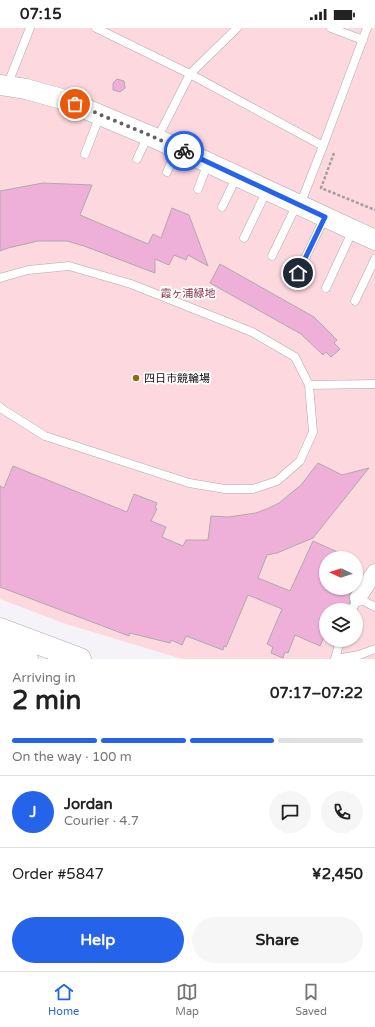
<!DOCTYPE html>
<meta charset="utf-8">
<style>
body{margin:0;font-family:"Varela Round","Noto Sans JP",sans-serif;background:#f6f6f6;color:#222;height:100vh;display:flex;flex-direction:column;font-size:15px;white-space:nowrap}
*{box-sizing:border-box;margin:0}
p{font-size:13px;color:#767676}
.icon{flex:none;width:22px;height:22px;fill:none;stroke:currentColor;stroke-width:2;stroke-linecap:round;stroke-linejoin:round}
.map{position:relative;height:631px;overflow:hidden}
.panel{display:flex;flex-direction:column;background:#fff;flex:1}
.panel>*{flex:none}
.needle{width:26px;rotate:274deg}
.fabs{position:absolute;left:319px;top:523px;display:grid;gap:8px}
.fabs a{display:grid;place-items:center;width:44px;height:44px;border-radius:50%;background:#fff;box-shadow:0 1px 3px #0004;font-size:20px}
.pin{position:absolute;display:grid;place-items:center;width:34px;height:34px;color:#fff;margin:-17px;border:2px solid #fff;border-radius:50%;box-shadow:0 1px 4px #0007}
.courier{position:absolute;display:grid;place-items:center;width:40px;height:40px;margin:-20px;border:3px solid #2563eb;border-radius:50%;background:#fff;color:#222;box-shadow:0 1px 5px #0007}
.head em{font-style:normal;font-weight:800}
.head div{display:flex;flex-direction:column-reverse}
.head{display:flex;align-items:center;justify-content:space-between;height:68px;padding:0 12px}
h1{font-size:26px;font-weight:800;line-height:30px}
.bar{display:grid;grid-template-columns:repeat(4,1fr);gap:6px 4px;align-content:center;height:48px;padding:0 12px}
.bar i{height:5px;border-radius:3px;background:#e0e0e0}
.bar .selected{background:#2563eb}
.bar p{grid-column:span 4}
.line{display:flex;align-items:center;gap:10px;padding:0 12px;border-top:1px solid #e0e0e0}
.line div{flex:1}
.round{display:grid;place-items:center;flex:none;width:42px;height:42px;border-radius:21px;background:#f6f6f6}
.button{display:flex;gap:8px;margin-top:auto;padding:8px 12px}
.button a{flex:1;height:46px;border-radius:24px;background:#2563eb;color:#fff;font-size:16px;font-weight:800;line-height:46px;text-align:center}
.button a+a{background:#f6f6f6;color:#222}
.status{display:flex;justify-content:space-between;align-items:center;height:28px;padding:0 20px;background:#fff;direction:ltr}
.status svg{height:11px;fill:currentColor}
.tab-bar{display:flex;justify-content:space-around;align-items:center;height:56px;border-top:1px solid #e0e0e0;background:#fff;font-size:11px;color:#767676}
.tab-bar a{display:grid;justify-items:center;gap:2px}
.tab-bar .selected{color:#2563eb}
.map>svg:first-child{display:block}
</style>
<div class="status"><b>07:15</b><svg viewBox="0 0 49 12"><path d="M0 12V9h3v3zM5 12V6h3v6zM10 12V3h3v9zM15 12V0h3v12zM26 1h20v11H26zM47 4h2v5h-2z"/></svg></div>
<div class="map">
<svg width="375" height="631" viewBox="0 0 375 631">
<rect width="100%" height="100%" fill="#f5f3f7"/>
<!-- green -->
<path fill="#fed8df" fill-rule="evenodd" d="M0 0H375V631H182L63 595 0 571ZM326 530H356V560H326ZM326 582H356V612H326Z"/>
<!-- building -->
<path fill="#eeb0d9" stroke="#aeaaac" d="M117 51 124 53 125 60 120 64 113 62V55Z
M43 155 92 157 80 187 148 216 153 206 161 210 172 180 189 187 208 238 188 227 186 232 174 227 169 237 155 231V245L84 218 67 213H38L8 220 0 223V163Z
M220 236 314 289 337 312 334 315 340 321 331 329 326 324 323 327 301 306 210 255Z
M318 435 342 447 369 440 313 510 277 525 267 527 258 550 290 563 313 513 351 530H326V560H353L349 569 350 574 347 579H342L341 582H326V605L320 618 295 607 288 625 285 624 283 630 271 625 273 619 267 616 282 581 248 567 226 619 224 618 223 622 186 608 182 617 171 612 170 615 130 605 129 608 0 559V458L4 460 13 438 127 484 134 466 157 475 155 480 157 481 151 493 166 499 162 509 183 518 186 512H208L211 488 228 489 256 485 269 480 279 475 301 457Z"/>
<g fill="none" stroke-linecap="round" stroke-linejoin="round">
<defs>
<path id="service" d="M96 0 190 46 323 118
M331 0 363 12
M7 58 30 0
M157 111 190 46 237 0
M85 126 100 87
M137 131 148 108
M167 144 177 121
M198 161 208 135
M300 177 323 118 367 0
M222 179 237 148
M244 210 267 162
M272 228 297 176
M298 245 325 189
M0 250 28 242 69 238 131 256 252 304 295 329 309 357 375 356
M326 260 353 202
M355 273 375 231
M0 379 2 381 45 408 189 455 225 461H253L277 453 300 433 313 404 309 357
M352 582 358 570 375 579
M335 631 340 612
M336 631 359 627 375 621"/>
<path id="minor" d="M358 570 375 544"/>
<path id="tertiary" d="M0 57 26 61 62 71 157 111 375 212"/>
<path id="trunk" d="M0 601 80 631
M0 621 27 631"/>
</defs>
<!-- service casing -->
<use href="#service" stroke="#adaaae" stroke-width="9"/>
<!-- minor casing -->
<use href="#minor" stroke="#adaaae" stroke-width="17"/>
<!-- tertiary casing -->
<use href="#tertiary" stroke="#adaaae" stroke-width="21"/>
<!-- trunk casing -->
<use href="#trunk" stroke="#adaaae" stroke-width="23"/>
<!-- path -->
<path stroke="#a19fa2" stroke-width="2.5" stroke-dasharray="3 2" stroke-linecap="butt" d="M334 125 321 160 375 182"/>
<!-- service -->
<use href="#service" stroke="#fff" stroke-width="8"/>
<!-- minor -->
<use href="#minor" stroke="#fff" stroke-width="16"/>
<!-- tertiary -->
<use href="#tertiary" stroke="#fff" stroke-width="20"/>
<!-- trunk -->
<use href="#trunk" stroke="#fff" stroke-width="22"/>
</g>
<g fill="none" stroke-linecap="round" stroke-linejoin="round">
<!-- done -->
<path stroke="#636163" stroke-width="4" stroke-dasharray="0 7.2" d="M75 76 149 107 184 123"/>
<!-- route -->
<path stroke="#2563eb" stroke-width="5" d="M184 123 325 189 298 245"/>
</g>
<!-- markers -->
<circle fill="#926912" stroke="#fff" stroke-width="1.5" cx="136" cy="350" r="4"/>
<g text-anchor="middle" stroke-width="3.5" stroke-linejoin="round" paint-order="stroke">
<!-- park labels -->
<g font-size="11" fill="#842f48" stroke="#fff">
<text x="188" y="269">霞ヶ浦緑地</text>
</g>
<!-- poi labels -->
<g font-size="11" fill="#141314" stroke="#fff" text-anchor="start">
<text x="144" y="354">四日市競輪場</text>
</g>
</g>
</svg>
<div class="fabs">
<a><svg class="needle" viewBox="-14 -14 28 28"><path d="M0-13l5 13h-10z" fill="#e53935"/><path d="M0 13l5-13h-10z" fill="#767676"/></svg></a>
<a><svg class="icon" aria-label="layers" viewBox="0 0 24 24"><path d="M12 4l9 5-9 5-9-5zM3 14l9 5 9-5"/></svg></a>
</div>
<div class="pin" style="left:75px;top:76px;background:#ea580c"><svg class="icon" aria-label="bag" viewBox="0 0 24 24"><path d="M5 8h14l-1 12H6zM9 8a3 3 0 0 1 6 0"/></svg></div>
<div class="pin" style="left:298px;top:245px;background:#1f2937"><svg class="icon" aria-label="home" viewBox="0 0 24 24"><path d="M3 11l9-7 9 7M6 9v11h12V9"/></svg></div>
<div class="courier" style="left:184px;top:123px"><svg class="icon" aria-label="bike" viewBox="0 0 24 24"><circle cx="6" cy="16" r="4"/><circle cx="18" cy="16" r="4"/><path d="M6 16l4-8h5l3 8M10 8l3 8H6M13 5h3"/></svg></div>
</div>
<section class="panel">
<div class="head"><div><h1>2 min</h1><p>Arriving in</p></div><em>07:17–07:22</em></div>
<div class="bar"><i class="selected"></i><i class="selected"></i><i class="selected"></i><i></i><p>On the way · 100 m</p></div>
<div class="line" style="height:72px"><b class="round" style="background:#2563eb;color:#fff">J</b><div><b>Jordan</b><p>Courier · 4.7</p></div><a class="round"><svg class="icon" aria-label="chat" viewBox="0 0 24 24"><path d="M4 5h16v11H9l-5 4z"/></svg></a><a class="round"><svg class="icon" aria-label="phone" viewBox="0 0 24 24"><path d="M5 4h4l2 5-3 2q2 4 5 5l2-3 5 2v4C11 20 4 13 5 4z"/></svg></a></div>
<div class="line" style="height:52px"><div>Order #5847</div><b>¥2,450</b></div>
<div class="button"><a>Help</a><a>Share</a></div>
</section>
<nav class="tab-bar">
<a class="selected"><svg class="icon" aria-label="home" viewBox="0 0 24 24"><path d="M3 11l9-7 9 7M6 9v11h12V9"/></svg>Home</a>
<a><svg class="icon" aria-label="map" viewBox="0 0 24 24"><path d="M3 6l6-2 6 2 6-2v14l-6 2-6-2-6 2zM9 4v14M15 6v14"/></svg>Map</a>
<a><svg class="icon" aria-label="saved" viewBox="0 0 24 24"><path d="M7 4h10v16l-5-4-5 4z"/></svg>Saved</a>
</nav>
